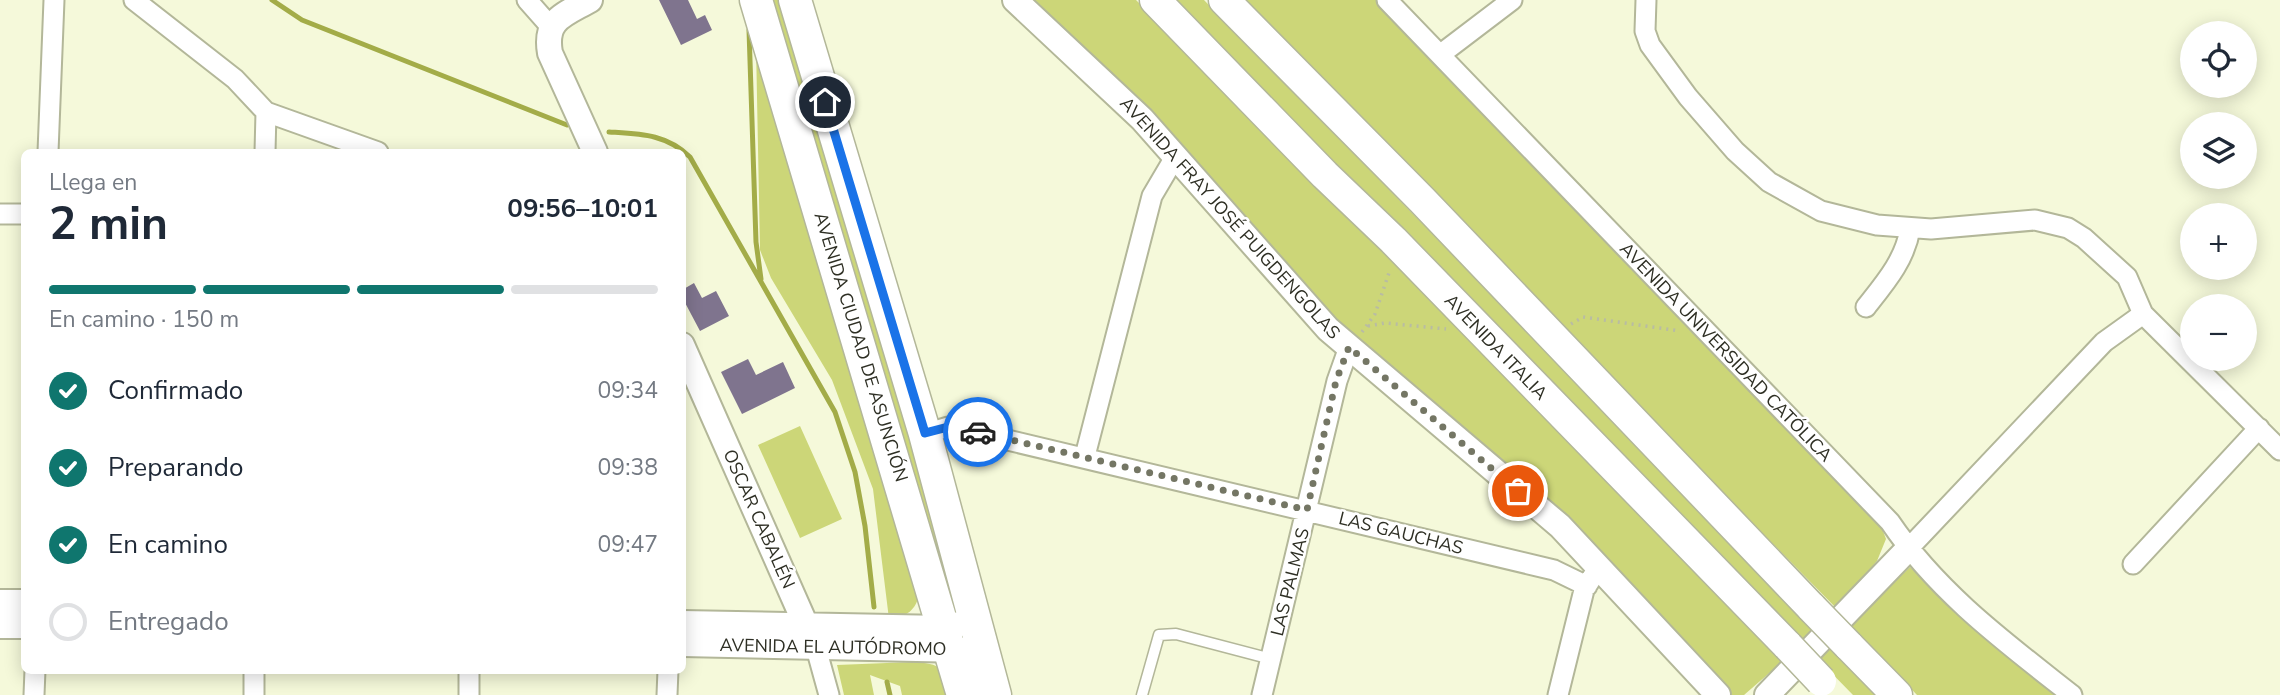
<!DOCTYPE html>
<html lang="es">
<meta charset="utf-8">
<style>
body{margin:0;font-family:"Nunito Sans",sans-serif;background:#f2f2f3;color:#1f2937;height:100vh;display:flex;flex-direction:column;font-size:26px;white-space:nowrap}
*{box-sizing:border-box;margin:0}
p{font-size:23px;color:#747a83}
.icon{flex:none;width:38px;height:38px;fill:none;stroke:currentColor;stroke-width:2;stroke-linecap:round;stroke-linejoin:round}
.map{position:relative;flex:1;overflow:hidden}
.details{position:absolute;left:21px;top:149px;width:665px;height:525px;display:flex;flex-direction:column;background:#fff;border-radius:10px;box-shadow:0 4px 18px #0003}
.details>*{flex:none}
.fabs{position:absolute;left:2180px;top:21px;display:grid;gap:14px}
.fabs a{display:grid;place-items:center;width:77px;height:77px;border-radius:50%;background:#fff;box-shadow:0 4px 18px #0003;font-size:35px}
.pin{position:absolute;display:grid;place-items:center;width:60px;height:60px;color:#fff;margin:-30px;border:4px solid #fff;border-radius:50%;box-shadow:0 2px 7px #0007}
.courier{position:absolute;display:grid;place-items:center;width:70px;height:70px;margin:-35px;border:5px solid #1a73e8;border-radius:50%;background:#fff;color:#222;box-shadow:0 2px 9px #0007}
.head em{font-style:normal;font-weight:700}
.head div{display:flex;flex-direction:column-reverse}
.head{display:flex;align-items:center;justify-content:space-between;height:119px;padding:0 28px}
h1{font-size:46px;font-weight:700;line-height:52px}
.bar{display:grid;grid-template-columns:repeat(4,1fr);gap:10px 7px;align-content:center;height:84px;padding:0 28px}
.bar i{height:9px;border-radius:5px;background:#e0e1e3}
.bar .active{background:#0f766e}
.bar p{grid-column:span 4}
ol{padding:0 28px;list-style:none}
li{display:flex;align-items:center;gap:21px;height:77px}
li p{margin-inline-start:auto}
li .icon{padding:7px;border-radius:50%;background:#0f766e;color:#fff;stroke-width:4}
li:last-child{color:#747a83}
li i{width:38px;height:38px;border:4px solid #e0e1e3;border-radius:50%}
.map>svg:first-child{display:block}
</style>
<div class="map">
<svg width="2280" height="695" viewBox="0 0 2280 695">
<rect width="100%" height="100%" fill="#f5f9da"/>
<!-- green -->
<path fill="#ccd678" d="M772 0H784L964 613 953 617Z
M1027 0H1136L1307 171 1782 662 1744 695H1732L1606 558 1489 448 1361 348Z
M1174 0H1204L1883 695H1853Z
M1239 0H1377L1877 515 1886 539 1877 561 1837 609Z
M756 46 920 593C915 611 908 616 889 619L873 489 832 380 771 278 760 250Z
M800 426 842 519 800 538 758 445Z
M1910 567 2002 649 2060 695H1917L1850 625Z
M912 662C942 663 944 669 956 695H902L900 686 870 675 874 695H844L837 665Z"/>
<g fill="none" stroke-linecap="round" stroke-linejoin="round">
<!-- stream -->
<path stroke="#a3ac48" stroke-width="5" d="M272 0 302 20 567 125
M749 30 756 242 761 279
M609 132C641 134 666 134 690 157L835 412 855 472 865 526 874 607
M887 682 890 695"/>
</g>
<!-- building -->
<path fill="#7f748e" d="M659 0H688L697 19 705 15 712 30 681 45Z
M694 283 702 298 716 291 729 316 700 331 682 297V290Z
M748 359 756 375 783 362 795 388 742 414 721 372Z"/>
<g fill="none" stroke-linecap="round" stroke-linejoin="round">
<defs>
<path id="service" d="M1142 695 1159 635 1176 634 1271 659"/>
<path id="minor" d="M134 0 235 79 266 112 378 152
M527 0 550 26
M1387 0 1890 522C1938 593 2006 643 2072 695
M1646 0 1645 31 1650 45 1688 97 1735 151 1769 182 1821 211 1877 225 1931 229 2035 220 2068 228 2084 238 2127 277 2143 314 2280 450
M1441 54 1512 0
M48 152 54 0
M265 152 266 112
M0 214H24
M1866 307C1885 283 1905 260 1910 229
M925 434 948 427 961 429 1554 570 1587 586
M1085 456 1152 196 1175 157
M1908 549 2104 342 2143 314
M2133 564 2259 428
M816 648 829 695
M34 695 35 670
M254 695V670
M469 695V670
M667 695 668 670
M1262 695 1337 381 1349 347
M1558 695 1584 590 1593 576"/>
<path id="tertiary" d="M590 0C564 15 544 19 550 53L595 152
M1015 0 1142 119 1328 329 1560 526 1718 695
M682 345 816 648
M0 602H24
M682 623 944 628 960 624
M0 626H24
M682 644 965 650
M1767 695 1908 549"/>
<path id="primary" d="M1155 0 1325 175 1393 240 1788 646
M1224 0 1422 200 1812 608
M1848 645 1897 695"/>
<path id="trunk" d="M756 0 963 695
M795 0 925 434 995 695"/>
</defs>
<!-- service casing -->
<use href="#service" stroke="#b3b799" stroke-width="13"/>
<!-- minor casing -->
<use href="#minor" stroke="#b3b799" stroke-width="23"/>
<!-- tertiary casing -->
<use href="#tertiary" stroke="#b3b799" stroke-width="28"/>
<!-- primary casing -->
<use href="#primary" stroke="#b3b799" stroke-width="33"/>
<!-- trunk casing -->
<use href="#trunk" stroke="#b3b799" stroke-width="35"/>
<!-- path -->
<path stroke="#b9bca3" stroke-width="3.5" stroke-dasharray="2 5" stroke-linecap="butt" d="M1571 324 1583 317 1680 331
M1368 326 1385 323 1446 329
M1362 332 1375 314 1390 270"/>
<!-- service -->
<use href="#service" stroke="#fff" stroke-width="10"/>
<!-- minor -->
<use href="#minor" stroke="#fff" stroke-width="19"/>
<!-- tertiary -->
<use href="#tertiary" stroke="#fff" stroke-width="24"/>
<!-- primary -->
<use href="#primary" stroke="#fff" stroke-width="30"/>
<!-- trunk -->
<use href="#trunk" stroke="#fff" stroke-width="32"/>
<defs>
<path id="primary-bridge" d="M1812 608 1848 645
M1788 646 1821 681"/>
</defs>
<!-- primary-bridge casing -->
<use href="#primary-bridge" stroke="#b3b799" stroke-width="33" stroke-linecap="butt"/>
<!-- primary-bridge -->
<use href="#primary-bridge" stroke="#fff" stroke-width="30"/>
</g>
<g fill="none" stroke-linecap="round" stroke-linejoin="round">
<!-- done -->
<path stroke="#747664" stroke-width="7" stroke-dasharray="0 12.6" d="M978 432 1307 510 1336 381 1349 347 1518 491"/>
<!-- route -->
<path stroke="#1a73e8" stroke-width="9" d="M825 102 925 433 948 427 978 432"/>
</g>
<g text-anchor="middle" stroke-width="5" stroke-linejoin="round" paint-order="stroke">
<!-- street labels -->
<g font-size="18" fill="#2e2f24" stroke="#fff">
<text transform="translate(1230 218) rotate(48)" y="6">AVENIDA FRAY JOSÉ PUIGDENGOLAS</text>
<text transform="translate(861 347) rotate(73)" y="6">AVENIDA CIUDAD DE ASUNCIÓN</text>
<text transform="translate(1496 347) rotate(46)" y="6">AVENIDA ITALIA</text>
<text transform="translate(1726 352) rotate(46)" y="6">AVENIDA UNIVERSIDAD CATÓLICA</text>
<text transform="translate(759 519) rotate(66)" y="6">OSCAR CABALÉN</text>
<text transform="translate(1401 533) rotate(14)" y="6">LAS GAUCHAS</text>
<text transform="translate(1290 582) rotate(-76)" y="6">LAS PALMAS</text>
<text transform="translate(833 647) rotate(1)" y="6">AVENIDA EL AUTÓDROMO</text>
</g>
</g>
</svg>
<div class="fabs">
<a><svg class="icon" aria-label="locate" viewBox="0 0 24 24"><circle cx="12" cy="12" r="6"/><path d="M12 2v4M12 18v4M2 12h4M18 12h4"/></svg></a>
<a><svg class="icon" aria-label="layers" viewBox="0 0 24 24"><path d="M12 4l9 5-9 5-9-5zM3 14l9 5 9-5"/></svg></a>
<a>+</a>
<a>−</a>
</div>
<div class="pin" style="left:1518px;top:491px;background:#ea580c"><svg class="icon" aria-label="bag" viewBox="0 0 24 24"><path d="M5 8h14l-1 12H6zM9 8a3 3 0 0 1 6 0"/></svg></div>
<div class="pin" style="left:825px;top:102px;background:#1f2937"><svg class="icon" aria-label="home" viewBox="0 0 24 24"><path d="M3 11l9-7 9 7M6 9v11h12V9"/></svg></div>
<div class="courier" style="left:978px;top:432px"><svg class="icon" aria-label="car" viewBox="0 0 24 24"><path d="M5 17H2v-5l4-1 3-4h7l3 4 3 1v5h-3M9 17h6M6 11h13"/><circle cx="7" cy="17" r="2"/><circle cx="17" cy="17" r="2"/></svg></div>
<section class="details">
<div class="head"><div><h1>2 min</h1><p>Llega en</p></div><em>09:56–10:01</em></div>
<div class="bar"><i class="active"></i><i class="active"></i><i class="active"></i><i></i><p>En camino · 150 m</p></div>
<ol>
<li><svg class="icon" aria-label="check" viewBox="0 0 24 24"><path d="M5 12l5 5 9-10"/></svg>Confirmado<p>09:34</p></li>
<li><svg class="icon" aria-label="check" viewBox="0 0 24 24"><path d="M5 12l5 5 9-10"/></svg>Preparando<p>09:38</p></li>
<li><svg class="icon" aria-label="check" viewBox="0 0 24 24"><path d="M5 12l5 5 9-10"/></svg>En camino<p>09:47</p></li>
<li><i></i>Entregado</li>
</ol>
</section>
</div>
